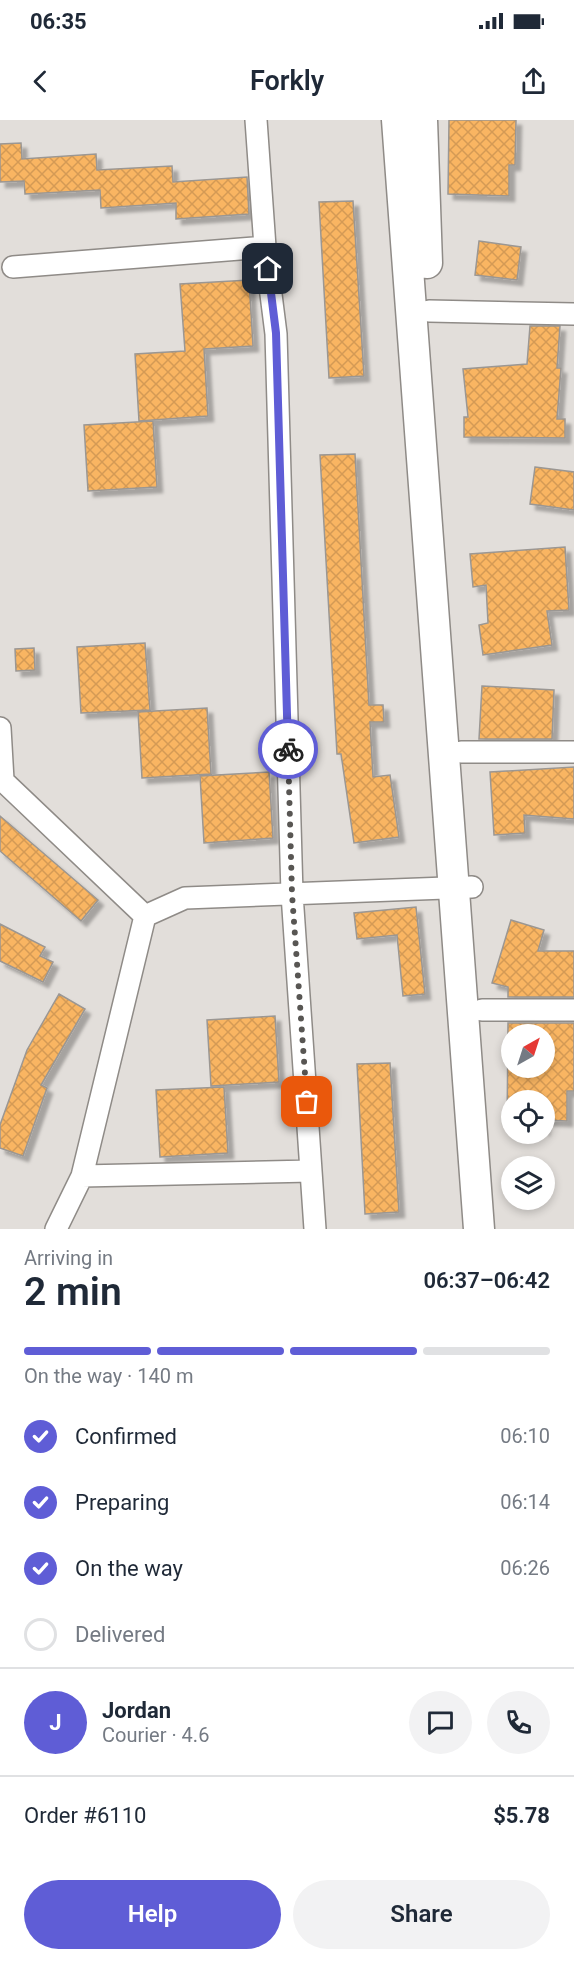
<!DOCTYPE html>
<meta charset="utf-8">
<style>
body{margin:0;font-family:Roboto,sans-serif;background:#f2f2f3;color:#1f2937;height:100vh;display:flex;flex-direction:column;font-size:22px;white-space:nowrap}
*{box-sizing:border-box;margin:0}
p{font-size:20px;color:#747a83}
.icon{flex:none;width:33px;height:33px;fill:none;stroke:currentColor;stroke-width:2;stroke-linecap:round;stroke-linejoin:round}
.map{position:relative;height:1109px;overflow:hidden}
.details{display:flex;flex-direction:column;background:#fff;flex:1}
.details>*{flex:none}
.needle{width:39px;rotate:39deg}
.tools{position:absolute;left:501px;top:904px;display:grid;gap:12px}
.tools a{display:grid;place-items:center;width:54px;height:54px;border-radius:50%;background:#fff;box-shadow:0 3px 9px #0003;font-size:30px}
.pin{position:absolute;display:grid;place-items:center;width:51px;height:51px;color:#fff;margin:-26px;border-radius:12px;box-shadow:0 3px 9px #0006}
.courier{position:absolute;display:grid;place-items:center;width:60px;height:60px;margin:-30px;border:4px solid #5f5dd6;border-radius:50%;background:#fff;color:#222;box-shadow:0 2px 8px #0007}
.overview em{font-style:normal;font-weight:600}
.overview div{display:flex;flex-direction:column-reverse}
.overview{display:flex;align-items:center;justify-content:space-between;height:102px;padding:0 24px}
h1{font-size:39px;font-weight:600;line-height:45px}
.bar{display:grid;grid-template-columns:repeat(4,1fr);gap:9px 6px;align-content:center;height:72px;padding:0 24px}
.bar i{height:8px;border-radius:4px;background:#e0e1e3}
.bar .selected{background:#5f5dd6}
.bar p{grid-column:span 4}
.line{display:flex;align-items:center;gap:15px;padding:0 24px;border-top:2px solid #e0e1e3}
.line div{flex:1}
.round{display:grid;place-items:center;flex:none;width:63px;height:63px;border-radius:32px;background:#f2f2f3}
ol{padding:0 24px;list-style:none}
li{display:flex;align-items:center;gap:18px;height:66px}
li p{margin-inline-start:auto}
li .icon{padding:6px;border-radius:50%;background:#5f5dd6;color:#fff;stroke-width:4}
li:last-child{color:#747a83}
li i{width:33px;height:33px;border:3px solid #e0e1e3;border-radius:50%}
.button{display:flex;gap:12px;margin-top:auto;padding:12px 24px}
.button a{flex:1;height:69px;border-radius:36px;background:#5f5dd6;color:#fff;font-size:24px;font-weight:600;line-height:69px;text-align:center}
.button a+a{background:#f2f2f3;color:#1f2937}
.status{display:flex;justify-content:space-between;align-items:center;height:42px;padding:0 30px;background:#fff;direction:ltr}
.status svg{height:16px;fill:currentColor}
header{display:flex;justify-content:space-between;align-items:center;height:78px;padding:0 24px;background:#fff;font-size:27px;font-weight:600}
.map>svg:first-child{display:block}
</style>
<div class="status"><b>06:35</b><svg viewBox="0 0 49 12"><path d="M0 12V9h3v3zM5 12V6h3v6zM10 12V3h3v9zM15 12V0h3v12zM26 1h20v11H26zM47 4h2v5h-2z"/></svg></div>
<header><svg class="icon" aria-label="back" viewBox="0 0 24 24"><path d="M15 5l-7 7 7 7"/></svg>Forkly<svg class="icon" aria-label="share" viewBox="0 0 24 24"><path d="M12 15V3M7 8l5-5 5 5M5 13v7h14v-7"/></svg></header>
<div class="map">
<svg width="574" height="1109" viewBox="0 0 574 1109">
<defs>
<pattern id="building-cross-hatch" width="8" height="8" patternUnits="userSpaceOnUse" patternTransform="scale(1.5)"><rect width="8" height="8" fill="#f9b562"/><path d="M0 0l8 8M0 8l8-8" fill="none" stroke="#d49a54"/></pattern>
<filter id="shadow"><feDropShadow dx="5.5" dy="5.5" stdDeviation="1.5" flood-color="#0004"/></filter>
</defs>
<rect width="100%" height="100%" fill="#e2deda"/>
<!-- building -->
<path fill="url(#building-cross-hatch)" stroke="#9b9793" stroke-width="1.5" fill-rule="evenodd" filter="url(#shadow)" d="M449 0H516L515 45H509V76L448 74Z
M21 23 22 39 96 34 97 50 172 46 173 62 247 57 249 94 176 99V83L101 88 100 70 25 74 24 61 0 62V24Z
M353 81 364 256 329 258 319 82Z
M479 121 521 127 517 160 475 155Z
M249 160 253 226 204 229 208 296 139 301 135 234 185 231 180 164Z
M530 206H560L557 248H561L557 299H565V318L464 317V297H468L463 249 527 244Z
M153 301 157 367 88 371 84 305Z
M355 334 369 585H383L384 602H370L373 657 390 655 399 717 354 723 341 634H337L320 335Z
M535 347 574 352V390L530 384Z
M565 427 569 490 547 491 552 525 483 535 479 505 488 503 486 465 473 467 470 434Z
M145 523 150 590 81 593 77 527Z
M34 528 35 550 16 551 15 529Z
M482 566 554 570 552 619H479Z
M207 588 211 654 142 658 138 592Z
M574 647V699L524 695 525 713 494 715 490 652Z
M269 652 273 718 204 723 200 656Z
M0 696 98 780 81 801 0 731Z
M416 787 425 874 403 876 397 815 357 819 354 793Z
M511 800 544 810 538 831H574V877H508V867L492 863Z
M0 804 45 827 40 836 53 842 43 862 0 841Z
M59 874 85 889 41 965 47 968 23 1036 0 1028V1005L27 930Z
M275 896 279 962 211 966 207 900Z
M508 903H574V971H567V1001L545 1000 544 1011V981H512V1010H507ZM512 915H544V948H512Z
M390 943 399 1092 365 1094 357 944Z
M224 967 228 1033 160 1037 156 970Z"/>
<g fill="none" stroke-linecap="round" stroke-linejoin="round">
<defs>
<path id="street" d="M256 0 265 127 276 214 292 774 315 1109
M13 147 265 127
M429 191 574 194
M0 608 3 660
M461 632H574
M0 658 145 796
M145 796 185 778 472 767
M482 890H574
M82 1056 311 1051
M56 1109 82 1056 145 796"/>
<path id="secondary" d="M397 0 479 1109
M422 0 427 143"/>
</defs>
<!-- street casing -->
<use href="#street" stroke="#8f8b87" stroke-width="24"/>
<!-- secondary casing -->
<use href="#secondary" stroke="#8f8b87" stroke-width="33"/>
<!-- street -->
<use href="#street" stroke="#fff" stroke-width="21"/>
<!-- secondary -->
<use href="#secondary" stroke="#fff" stroke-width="30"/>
</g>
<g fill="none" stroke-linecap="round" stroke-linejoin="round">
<!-- done -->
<path stroke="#585653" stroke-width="6" stroke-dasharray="0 10.8" d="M288 629 292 774 307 982"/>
<!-- route -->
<path stroke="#5f5dd6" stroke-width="8" d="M268 149 276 213 288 629"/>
</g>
</svg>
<div class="tools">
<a><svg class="needle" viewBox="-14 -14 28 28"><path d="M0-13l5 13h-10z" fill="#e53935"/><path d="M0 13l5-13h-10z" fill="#747a83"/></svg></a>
<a><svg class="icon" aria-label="locate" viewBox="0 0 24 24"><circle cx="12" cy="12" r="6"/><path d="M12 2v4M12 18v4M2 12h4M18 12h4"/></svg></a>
<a><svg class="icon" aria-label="layers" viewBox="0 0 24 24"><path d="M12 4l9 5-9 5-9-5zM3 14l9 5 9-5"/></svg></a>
</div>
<div class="pin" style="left:307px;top:982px;background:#ea580c"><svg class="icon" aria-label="bag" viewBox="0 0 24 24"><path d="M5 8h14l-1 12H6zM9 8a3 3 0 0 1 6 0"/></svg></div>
<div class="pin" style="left:268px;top:149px;background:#1f2937"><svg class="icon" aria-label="home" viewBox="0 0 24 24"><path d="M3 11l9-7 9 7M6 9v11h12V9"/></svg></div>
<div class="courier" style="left:288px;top:629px"><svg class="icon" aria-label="bike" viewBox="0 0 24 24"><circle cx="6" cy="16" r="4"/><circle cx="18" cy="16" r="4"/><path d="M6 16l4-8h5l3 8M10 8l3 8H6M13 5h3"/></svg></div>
</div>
<section class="details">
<div class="overview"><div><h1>2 min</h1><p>Arriving in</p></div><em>06:37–06:42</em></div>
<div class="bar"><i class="selected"></i><i class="selected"></i><i class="selected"></i><i></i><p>On the way · 140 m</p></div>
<ol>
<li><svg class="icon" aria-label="check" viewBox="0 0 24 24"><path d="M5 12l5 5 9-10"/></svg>Confirmed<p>06:10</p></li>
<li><svg class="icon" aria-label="check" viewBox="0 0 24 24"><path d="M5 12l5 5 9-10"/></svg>Preparing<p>06:14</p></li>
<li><svg class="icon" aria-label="check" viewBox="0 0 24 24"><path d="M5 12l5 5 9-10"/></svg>On the way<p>06:26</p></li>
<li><i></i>Delivered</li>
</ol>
<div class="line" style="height:108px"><b class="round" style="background:#5f5dd6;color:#fff">J</b><div><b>Jordan</b><p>Courier · 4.6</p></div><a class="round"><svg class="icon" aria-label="chat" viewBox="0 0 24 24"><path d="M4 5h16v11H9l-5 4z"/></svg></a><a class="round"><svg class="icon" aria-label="phone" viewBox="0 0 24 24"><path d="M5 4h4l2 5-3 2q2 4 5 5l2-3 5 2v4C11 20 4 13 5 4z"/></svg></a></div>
<div class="line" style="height:78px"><div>Order #6110</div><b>$5.78</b></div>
<div class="button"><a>Help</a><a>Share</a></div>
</section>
